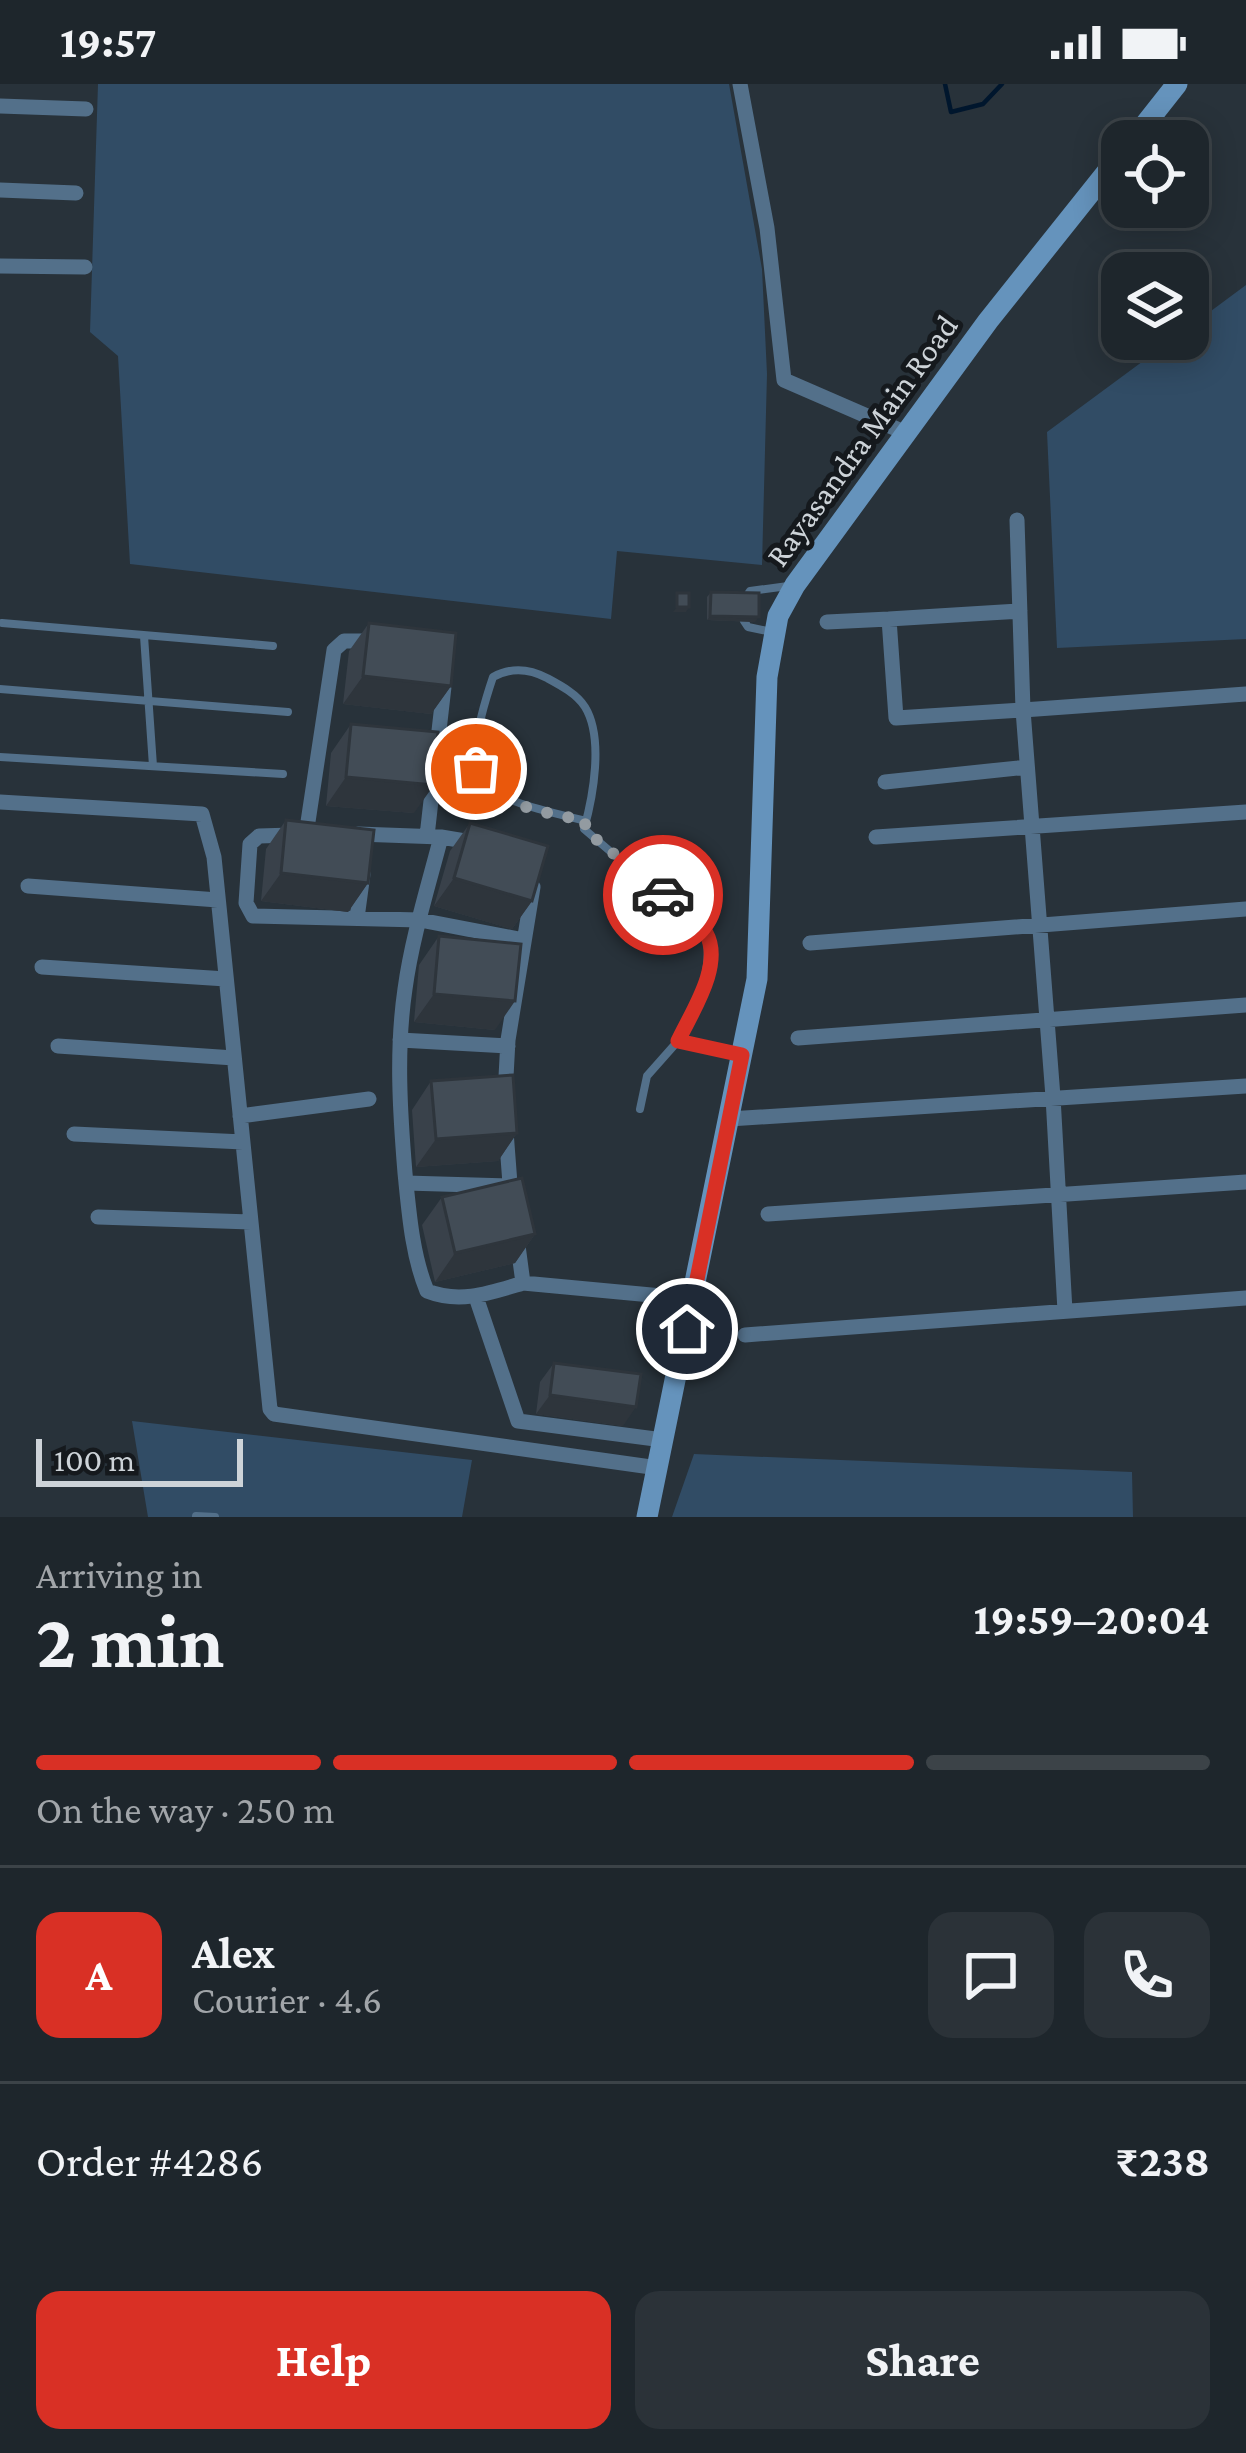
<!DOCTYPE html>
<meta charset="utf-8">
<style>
body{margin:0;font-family:"Crimson Pro",serif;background:#2b3238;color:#f1f3f6;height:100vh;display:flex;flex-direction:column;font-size:45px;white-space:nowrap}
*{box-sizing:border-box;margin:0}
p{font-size:39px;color:#a1a5a9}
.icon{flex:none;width:66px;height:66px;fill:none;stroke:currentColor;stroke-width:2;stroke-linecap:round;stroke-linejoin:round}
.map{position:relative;height:1433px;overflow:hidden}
.sheet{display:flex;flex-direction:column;background:#1e262c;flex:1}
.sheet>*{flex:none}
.tools{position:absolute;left:1101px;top:36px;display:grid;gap:24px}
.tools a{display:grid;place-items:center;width:108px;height:108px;border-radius:24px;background:#1e262c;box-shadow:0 6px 30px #0003,0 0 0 3px #3c4348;font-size:60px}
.scale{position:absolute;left:36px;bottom:30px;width:207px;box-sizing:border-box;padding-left:12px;border:6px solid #cdd3d8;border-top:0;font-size:33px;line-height:42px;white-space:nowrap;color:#cdd3d8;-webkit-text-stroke:9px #15191d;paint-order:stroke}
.pin{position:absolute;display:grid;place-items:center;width:102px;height:102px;color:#fff;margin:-51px;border:6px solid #fff;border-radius:50%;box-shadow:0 3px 12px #0007}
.courier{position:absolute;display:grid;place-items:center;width:120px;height:120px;margin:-60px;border:9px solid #d93025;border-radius:50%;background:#fff;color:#222;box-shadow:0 3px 15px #0007}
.overview em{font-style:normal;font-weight:700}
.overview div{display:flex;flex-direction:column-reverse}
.overview{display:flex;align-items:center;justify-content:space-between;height:204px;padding:0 36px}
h1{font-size:78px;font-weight:700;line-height:90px}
.bar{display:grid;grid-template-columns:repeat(4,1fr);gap:18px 12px;align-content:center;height:144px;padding:0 36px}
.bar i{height:15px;border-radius:9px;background:#3c4348}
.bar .on{background:#d93025}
.bar p{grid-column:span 4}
.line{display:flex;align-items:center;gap:30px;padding:0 36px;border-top:3px solid #3c4348}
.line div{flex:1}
.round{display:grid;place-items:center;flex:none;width:126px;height:126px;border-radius:24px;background:#2b3238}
.primary-button{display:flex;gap:24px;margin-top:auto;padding:24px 36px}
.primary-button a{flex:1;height:138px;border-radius:24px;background:#d93025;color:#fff;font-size:48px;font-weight:700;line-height:138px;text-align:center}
.primary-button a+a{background:#2b3238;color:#f1f3f6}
.status{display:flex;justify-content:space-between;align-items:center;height:84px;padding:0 60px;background:#1e262c;direction:ltr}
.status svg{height:33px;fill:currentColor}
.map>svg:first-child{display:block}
</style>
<div class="status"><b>19:57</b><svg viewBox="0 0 49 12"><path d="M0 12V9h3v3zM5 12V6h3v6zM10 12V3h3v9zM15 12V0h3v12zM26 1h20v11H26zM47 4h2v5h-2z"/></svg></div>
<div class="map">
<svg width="1246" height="1433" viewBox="0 0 1246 1433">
<rect width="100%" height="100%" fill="#28323a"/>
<!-- green -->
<path fill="#314c65" d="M98 0H729L762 185 767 290 762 481 617 467 611 535 130 480 118 272 90 248Z
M1246 201V555L1057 564 1047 348 1173 255H1188V244Z
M132 1337 472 1376 462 1433H148Z
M694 1370 1132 1388 1133 1433H672Z"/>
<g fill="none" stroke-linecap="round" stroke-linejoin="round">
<!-- stream -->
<path stroke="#00162d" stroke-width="4.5" d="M945 0 951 28 983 20 1002 0"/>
<!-- lane -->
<path stroke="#53708a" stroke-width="8" d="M746 513 750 507 788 502
M744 537 748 543 772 548
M2 539 273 562
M144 552 153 682
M0 605 288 628
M0 673 283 690
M586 737C480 712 455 706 493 593 511 583 530 585 547 594 560 601 577 610 585 623 604 654 593 713 584 745L706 849C714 890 695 920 678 957L741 971
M640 1025 647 992 678 957
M196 1432 215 1433"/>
<!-- street -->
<path stroke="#53708a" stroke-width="15" d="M740 0 767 144 784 296 906 349
M0 22 86 25
M0 106 76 109
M0 182 85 183
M889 535 1020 527
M827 538 889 535 896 634 1023 626 1017 436
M885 698 1027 683
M0 718 202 730 214 773 270 1325 274 1330 658 1384
M358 750 441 753 477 759
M292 751 259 752 250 760 246 819 253 832 420 836 524 856
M306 751 334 566 344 557H373
M427 752 445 594
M441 753C428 803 412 854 405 905 396 966 400 1028 405 1089 409 1128 412 1171 427 1207 460 1220 490 1209 523 1199
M876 753 1246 728
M28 802 218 816
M357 834 363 790
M810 859 1246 825
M42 883 226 895
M798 954 1246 921
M400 956 508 962
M58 962 234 974
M505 1011 508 956 533 803
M240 1032 369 1015
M729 1035 1246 1002
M506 1047 511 1113
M74 1050 243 1058
M406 1099 509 1102
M768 1130 1246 1098
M98 1133 251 1138
M517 1154 523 1199 694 1215
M476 1213 518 1337 663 1356
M1065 1227 1053 1013 1023 626 1246 610
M745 1251 1246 1214"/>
<!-- secondary -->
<path stroke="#6593bc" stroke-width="21" d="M1132 57 1177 0
M647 1433 757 895 767 593 778 532 795 501 988 237 1122 69"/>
</g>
<!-- wall -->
<path fill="#39414a" d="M711 508 755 538 707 536V513Z
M369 539 451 602 431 630 343 620 349 567Z
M351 640 414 729 326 722 331 669Z
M286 736 368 799 348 828 261 817 266 765Z
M470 739 532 817 512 845 434 822 450 767Z
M439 852 495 946 414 938 419 881Z
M431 997 517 1049 498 1077 416 1083 412 1026Z
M442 1113 535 1150 515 1179 435 1198 422 1141Z
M554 1279 623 1342 536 1330 540 1298Z"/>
<!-- shaded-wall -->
<path fill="#2e353c" d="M677 523H689L686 528H673Z
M710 532 759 533 755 538 707 536Z
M363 592 451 602 431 630 343 620Z
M346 693 434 701 414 729 326 722Z
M281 789 368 799 348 828 261 817Z
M454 794 532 817 512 845 434 822Z
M434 910 515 917 495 946 414 938Z
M517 1049 498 1077 416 1083 436 1055Z
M535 1150 515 1179 435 1198 455 1169Z
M550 1311 636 1323 623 1342 536 1330Z"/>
<!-- building -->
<path fill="#424c56" stroke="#2e353c" stroke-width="3" d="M711 508 759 509V533L710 532Z
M677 509H689V523H677Z
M369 539 456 549 451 602 363 592Z
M351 640 438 648 434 701 346 693Z
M286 736 374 746 368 799 281 789Z
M470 739 548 762 532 817 454 794Z
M439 852 521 860 515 917 434 910Z
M513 991 517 1049 436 1055 431 997Z
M522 1094 535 1150 455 1169 442 1113Z
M554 1279 641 1290 636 1323 550 1311Z"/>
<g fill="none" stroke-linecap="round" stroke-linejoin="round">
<!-- done -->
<path stroke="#939ba1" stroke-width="12" stroke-dasharray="0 21.6" d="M476 685C494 724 549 728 586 737L584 745 663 811"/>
<!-- route -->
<path stroke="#d93025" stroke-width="15" d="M663 811C675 822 698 835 706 849 724 881 691 929 678 957L742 971 687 1245"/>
</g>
<g text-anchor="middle" stroke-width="10" stroke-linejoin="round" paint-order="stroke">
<!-- street labels -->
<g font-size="33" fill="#cdd3d8" stroke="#15191d">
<text transform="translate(861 356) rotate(-54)" y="12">Rayasandra Main Road</text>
</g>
</g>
</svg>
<div class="tools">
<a><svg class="icon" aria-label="locate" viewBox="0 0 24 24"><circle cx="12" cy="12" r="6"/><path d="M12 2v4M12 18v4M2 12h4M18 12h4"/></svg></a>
<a><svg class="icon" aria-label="layers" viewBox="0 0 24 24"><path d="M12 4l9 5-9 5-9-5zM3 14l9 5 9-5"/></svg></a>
</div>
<div class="scale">100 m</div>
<div class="pin" style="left:476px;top:685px;background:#ea580c"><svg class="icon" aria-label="bag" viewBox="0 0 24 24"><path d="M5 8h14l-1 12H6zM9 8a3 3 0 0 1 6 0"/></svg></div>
<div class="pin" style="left:687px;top:1245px;background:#1f2937"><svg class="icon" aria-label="home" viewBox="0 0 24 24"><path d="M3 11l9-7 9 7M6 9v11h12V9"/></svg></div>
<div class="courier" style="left:663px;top:811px"><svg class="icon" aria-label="car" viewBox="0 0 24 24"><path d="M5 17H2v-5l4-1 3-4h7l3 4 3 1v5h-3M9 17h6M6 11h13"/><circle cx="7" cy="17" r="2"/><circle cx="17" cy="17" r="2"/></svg></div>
</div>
<section class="sheet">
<div class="overview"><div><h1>2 min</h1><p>Arriving in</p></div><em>19:59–20:04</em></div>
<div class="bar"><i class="on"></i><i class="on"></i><i class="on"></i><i></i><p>On the way · 250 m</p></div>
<div class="line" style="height:216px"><b class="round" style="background:#d93025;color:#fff">A</b><div><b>Alex</b><p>Courier · 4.6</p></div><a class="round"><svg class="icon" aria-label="chat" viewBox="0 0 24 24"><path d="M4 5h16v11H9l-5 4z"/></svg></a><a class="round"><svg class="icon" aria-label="phone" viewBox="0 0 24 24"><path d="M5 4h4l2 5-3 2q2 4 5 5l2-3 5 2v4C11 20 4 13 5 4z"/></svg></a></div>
<div class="line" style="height:156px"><div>Order #4286</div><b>₹238</b></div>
<div class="primary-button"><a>Help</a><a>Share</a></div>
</section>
